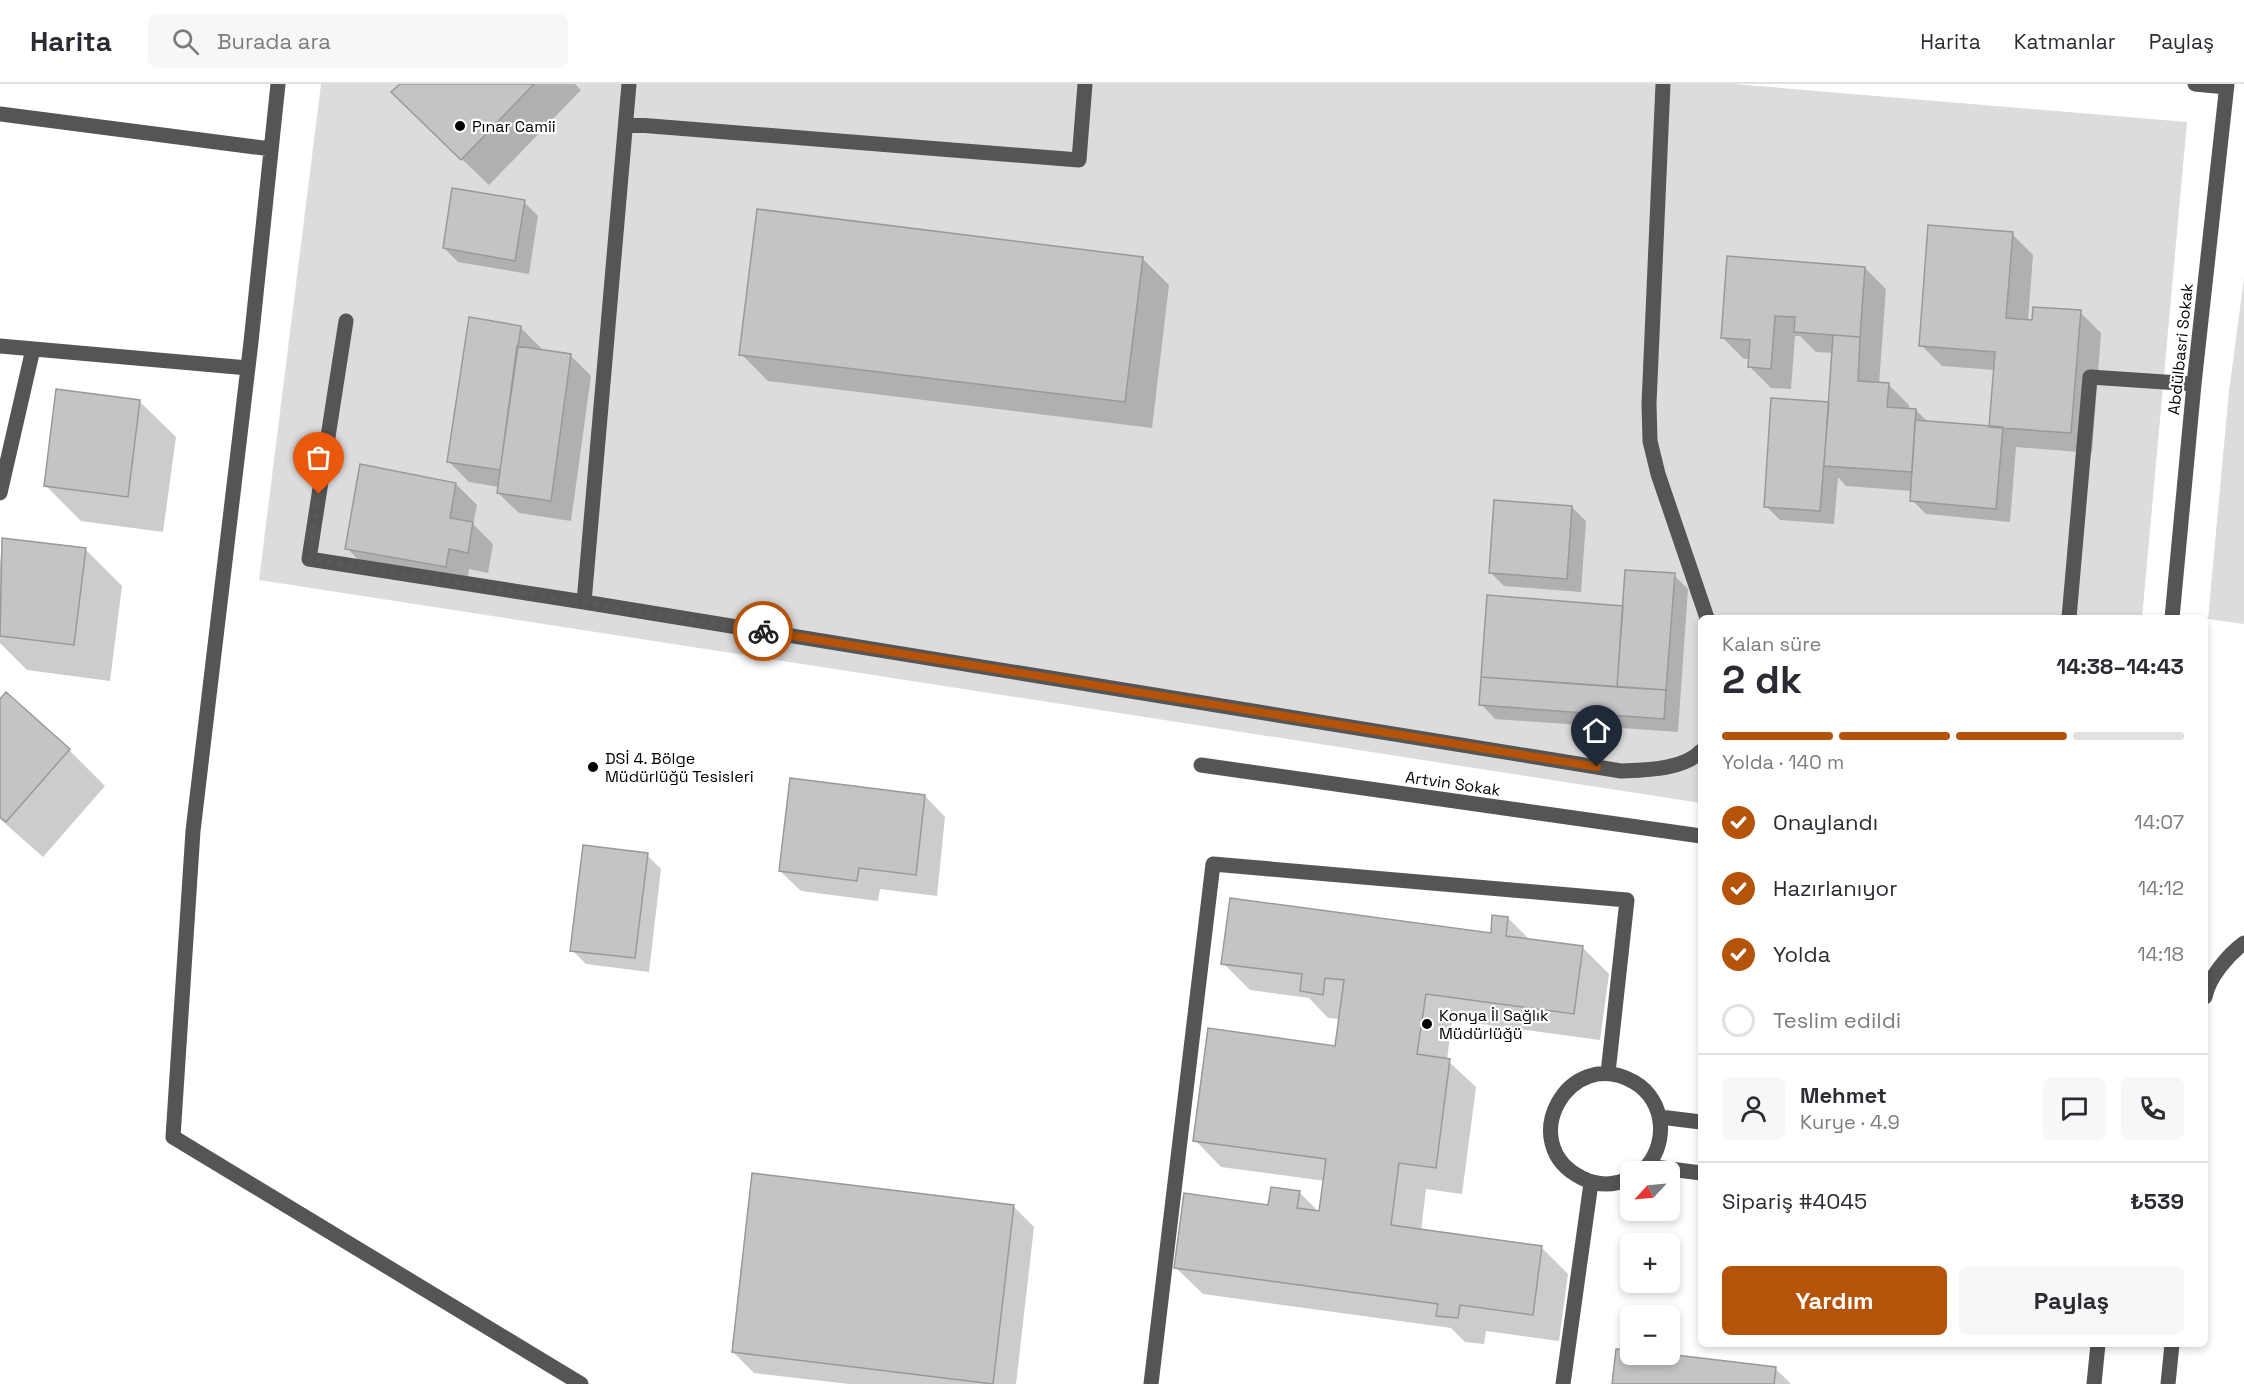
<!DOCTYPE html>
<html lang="tr">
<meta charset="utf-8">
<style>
body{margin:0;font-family:"Space Grotesk",sans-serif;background:#f7f7f7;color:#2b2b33;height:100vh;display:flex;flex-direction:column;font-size:22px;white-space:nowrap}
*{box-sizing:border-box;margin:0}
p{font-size:20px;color:#7c7c81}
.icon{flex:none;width:33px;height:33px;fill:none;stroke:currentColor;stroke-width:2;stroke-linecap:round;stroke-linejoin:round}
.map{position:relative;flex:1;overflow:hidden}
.details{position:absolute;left:1698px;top:531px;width:510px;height:732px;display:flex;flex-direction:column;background:#fff;border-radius:9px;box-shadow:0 3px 9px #0003}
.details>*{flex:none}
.needle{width:39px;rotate:244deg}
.buttons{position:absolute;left:1620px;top:1077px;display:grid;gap:12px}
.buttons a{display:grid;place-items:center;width:60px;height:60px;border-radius:9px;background:#fff;box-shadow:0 3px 9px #0003;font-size:30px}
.pin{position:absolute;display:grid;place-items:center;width:51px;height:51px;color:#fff;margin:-62px -26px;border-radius:50% 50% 50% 0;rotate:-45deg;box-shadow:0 0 6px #0007}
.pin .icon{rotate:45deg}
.courier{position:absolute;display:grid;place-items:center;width:60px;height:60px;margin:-30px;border:4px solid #b45309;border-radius:50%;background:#fff;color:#222;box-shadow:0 2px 8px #0007}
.headline em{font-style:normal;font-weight:700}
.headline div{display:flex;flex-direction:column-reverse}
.headline{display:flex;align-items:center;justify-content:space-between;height:102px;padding:0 24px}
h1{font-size:39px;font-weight:700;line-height:45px}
.bar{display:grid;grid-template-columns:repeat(4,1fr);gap:9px 6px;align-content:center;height:72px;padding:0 24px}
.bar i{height:8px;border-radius:4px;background:#e1e1e2}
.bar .current{background:#b45309}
.bar p{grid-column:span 4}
.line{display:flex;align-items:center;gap:15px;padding:0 24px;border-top:2px solid #e1e1e2}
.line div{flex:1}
.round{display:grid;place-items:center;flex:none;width:63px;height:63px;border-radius:9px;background:#f7f7f7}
ol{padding:0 24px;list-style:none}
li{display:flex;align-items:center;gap:18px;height:66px}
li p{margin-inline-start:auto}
li .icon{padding:6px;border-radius:50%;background:#b45309;color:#fff;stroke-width:4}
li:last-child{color:#7c7c81}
li i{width:33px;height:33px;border:3px solid #e1e1e2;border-radius:50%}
.button{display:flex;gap:12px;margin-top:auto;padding:12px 24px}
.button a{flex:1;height:69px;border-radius:9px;background:#b45309;color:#fff;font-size:24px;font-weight:700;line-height:69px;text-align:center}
.button a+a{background:#f7f7f7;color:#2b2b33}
header{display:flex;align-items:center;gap:36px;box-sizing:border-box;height:84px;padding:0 30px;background:#fff;border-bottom:2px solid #e1e1e2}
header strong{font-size:28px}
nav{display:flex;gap:33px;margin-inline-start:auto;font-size:21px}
.search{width:420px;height:54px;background:#f7f7f7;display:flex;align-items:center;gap:15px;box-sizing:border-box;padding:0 21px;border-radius:9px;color:#7c7c81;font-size:22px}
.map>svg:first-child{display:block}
</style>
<header>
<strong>Harita</strong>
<div class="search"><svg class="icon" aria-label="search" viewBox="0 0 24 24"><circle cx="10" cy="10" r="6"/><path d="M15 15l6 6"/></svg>Burada ara</div>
<nav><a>Harita</a><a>Katmanlar</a><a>Paylaş</a></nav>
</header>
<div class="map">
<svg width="2244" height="1300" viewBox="0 0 2244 1300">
<rect width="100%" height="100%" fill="#fff"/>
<!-- green -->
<path fill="#dcdcdc" d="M321 0H1734L2187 38 2142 534H1701V719L259 496Z
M2244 194V540L2208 535 2229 307Z"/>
<!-- shadow -->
<path fill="#0003" d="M402 0H575L581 6 489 101 420 35Z
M524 118 538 132 529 190 458 178 444 164Z
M2012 150 2033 171 2028 237 2080 228 2101 249 2092 369 2016 363 2010 438 1926 430 1912 416V407L1846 402 1838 393 1834 440 1780 436 1766 422 1830 320 1834 269 1816 268 1800 252H1795L1791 305 1771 304 1750 283V275H1744L1723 254 1865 184 1886 205 1879 300H1888L1909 321V326H1916L1929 339 1990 344 1995 286 1942 282 1921 261Z
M1142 174 1169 201 1152 344 768 297 741 270Z
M521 244 541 264V267L570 271 591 292 571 437 519 429 498 409 499 403 469 398 448 377Z
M139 317 176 353 163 448 81 437 45 401Z
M456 400 477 421 473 440 493 460 488 489 469 485 467 503 367 485 347 464Z
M1572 423 1586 437 1581 508 1504 502 1490 488Z
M3 455 86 466 122 502 110 597 27 586 0 559V479Z
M1674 491 1688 505 1678 648 1495 635 1481 620 1622 523Z
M0 617 69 666 105 702 43 773 0 735Z
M925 712 945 733 937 812 880 805 878 817 801 807 780 787Z
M647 771 661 785 649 888 586 880 572 866Z
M1508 834 1530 856 1582 863 1609 890 1600 956 1452 936 1447 976 1476 1003 1462 1110 1426 1105 1421 1147 1541 1163 1568 1190 1559 1257 1486 1247 1484 1260 1465 1258 1451 1244 1203 1210 1176 1184 1269 1123 1299 1108 1321 1130 1325 1097 1221 1083 1195 1056 1337 963 1340 935 1328 934 1309 914 1250 906 1223 879 1492 851Z
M1013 1122 1034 1143 1016 1300H849L754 1289 733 1268Z
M1618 1266 1630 1268V1270L1775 1284 1791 1300H1614Z"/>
<!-- building -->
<path fill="#c4c4c4" stroke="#999" stroke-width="1.5" d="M400 0H534L461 76 391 8Z
M452 104 525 116 515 177 443 164Z
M757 125 1143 173 1125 318 739 271Z
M1928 141 2013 148 2006 234 2032 236 2033 223 2081 226 2071 349 1989 343 1995 268 1919 262Z
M1727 172 1865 183 1860 253 1794 248 1795 233 1775 232 1771 285 1748 283 1750 256 1721 254Z
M469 233 521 242 500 386 447 378Z
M1833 251 1860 253 1858 297 1889 299 1887 323 1916 325 1912 388 1824 382Z
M517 262 571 270 551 417 497 409Z
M56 305 140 316 128 413 44 402Z
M1771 314 1829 318 1820 427 1764 423Z
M1915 336 2003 343 1996 425 1910 417Z
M360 380 456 399 450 434 473 438 468 469 449 465 446 483 345 465Z
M1494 416 1572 422 1567 495 1489 489Z
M2 454 86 464 74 561 0 552Z
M1625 486 1675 489 1666 606 1617 603Z
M1487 511 1623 522 1617 603 1481 593Z
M1481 593 1666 606 1664 635 1479 621Z
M6 608 70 665 6 738 0 733V615Z
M790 694 925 711 916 791 859 784 857 797 779 787Z
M583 761 648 769 635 874 570 867Z
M1230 814 1491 849 1492 831 1508 833 1506 852 1583 862 1574 930 1426 910 1417 970 1450 975 1436 1084 1399 1079 1391 1141 1542 1162 1533 1231 1460 1221 1458 1234 1436 1232 1438 1220 1174 1184 1184 1109 1268 1121 1271 1103 1300 1107 1297 1124 1319 1127 1326 1075 1193 1057 1208 944 1335 962 1344 896 1325 894 1323 911 1300 907 1302 890 1221 880Z
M752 1089 1014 1121 993 1300 732 1268Z
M1616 1265 1630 1266V1270H1667L1776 1283 1774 1300H1612Z"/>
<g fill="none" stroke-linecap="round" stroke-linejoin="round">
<!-- minor -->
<path stroke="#555" stroke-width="15" d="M278 0 251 258 193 747 173 1053 581 1300
M1663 0 1649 320 1650 357 1658 390 1707 534
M2195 0 2226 3
M0 30 271 65
M626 40 1079 76 1085 0
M346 237 309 475 584 518 629 0
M0 262 248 284
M0 409 33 265
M584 518 1621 687C1644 686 1684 686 1701 667
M2069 534 2090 293 2194 300
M2172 534 2194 300 2227 0
M1201 681 1701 752
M2205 913C2209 893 2228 871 2244 859
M1660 1033 1701 1038
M1647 1082 1701 1089
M1630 1094C1614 1102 1598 1102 1582 1094 1514 1061 1568 960 1634 998 1667 1017 1669 1064 1641 1088
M1151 1300 1213 780 1627 816 1608 989
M1563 1300 1591 1099
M2094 1300 2098 1260
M2168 1300 2172 1260"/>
</g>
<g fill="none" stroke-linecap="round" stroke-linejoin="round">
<!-- done -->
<path stroke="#595959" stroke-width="6" stroke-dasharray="0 10.8" d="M319 410 309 475 763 547"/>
<!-- route -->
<path stroke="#b45309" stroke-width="8" d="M763 547 1597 683"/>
</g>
<!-- markers -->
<g fill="#000" stroke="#fff" stroke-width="2">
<circle cx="460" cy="42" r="6"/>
<circle cx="593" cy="683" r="6"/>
<circle cx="1427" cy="940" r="6"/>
</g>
<g text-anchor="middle" stroke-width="4.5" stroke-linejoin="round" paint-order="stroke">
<!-- poi labels -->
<g font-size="16" fill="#000" stroke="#fff" text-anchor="start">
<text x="472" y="48">Pınar Camii</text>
<text x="605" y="680">DSİ 4. Bölge<tspan x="605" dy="18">Müdürlüğü Tesisleri</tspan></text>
<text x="1439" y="937">Konya İl Sağlık<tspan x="1439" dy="18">Müdürlüğü</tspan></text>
</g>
<!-- street labels -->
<g font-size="16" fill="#000" stroke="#fff">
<text transform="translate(2180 265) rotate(-84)" y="6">Abdülbasri Sokak</text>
<text transform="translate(1453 699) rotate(8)" y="6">Artvin Sokak</text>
</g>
</g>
</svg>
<div class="buttons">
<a><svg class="needle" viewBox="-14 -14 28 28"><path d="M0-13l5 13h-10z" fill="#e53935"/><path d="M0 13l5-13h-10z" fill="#7c7c81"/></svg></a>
<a>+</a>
<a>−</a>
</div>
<div class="pin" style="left:319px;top:410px;background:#ea580c"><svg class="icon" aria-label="bag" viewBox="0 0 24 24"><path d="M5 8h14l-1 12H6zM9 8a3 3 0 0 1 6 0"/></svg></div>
<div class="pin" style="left:1597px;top:683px;background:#1f2937"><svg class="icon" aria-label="home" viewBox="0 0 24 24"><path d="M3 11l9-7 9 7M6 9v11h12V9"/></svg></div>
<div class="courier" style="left:763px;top:547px"><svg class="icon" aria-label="bike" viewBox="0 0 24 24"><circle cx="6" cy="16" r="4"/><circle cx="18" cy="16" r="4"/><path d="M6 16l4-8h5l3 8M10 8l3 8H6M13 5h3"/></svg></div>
<section class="details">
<div class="headline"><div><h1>2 dk</h1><p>Kalan süre</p></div><em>14:38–14:43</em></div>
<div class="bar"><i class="current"></i><i class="current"></i><i class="current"></i><i></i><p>Yolda · 140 m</p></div>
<ol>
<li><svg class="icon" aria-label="check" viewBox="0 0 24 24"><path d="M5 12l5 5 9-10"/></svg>Onaylandı<p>14:07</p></li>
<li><svg class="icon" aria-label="check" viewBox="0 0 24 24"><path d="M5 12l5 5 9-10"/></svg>Hazırlanıyor<p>14:12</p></li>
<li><svg class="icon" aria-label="check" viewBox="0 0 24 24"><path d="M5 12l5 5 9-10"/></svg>Yolda<p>14:18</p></li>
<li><i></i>Teslim edildi</li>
</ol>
<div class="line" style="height:108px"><a class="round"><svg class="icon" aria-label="person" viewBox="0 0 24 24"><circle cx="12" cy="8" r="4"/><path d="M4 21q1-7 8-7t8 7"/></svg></a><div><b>Mehmet</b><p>Kurye · 4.9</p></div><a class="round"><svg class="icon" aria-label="chat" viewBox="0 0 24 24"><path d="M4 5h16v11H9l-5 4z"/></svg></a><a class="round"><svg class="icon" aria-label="phone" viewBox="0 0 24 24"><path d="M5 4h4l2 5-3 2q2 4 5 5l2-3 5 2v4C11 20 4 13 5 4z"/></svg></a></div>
<div class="line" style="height:78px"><div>Sipariş #4045</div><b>₺539</b></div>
<div class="button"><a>Yardım</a><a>Paylaş</a></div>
</section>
</div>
